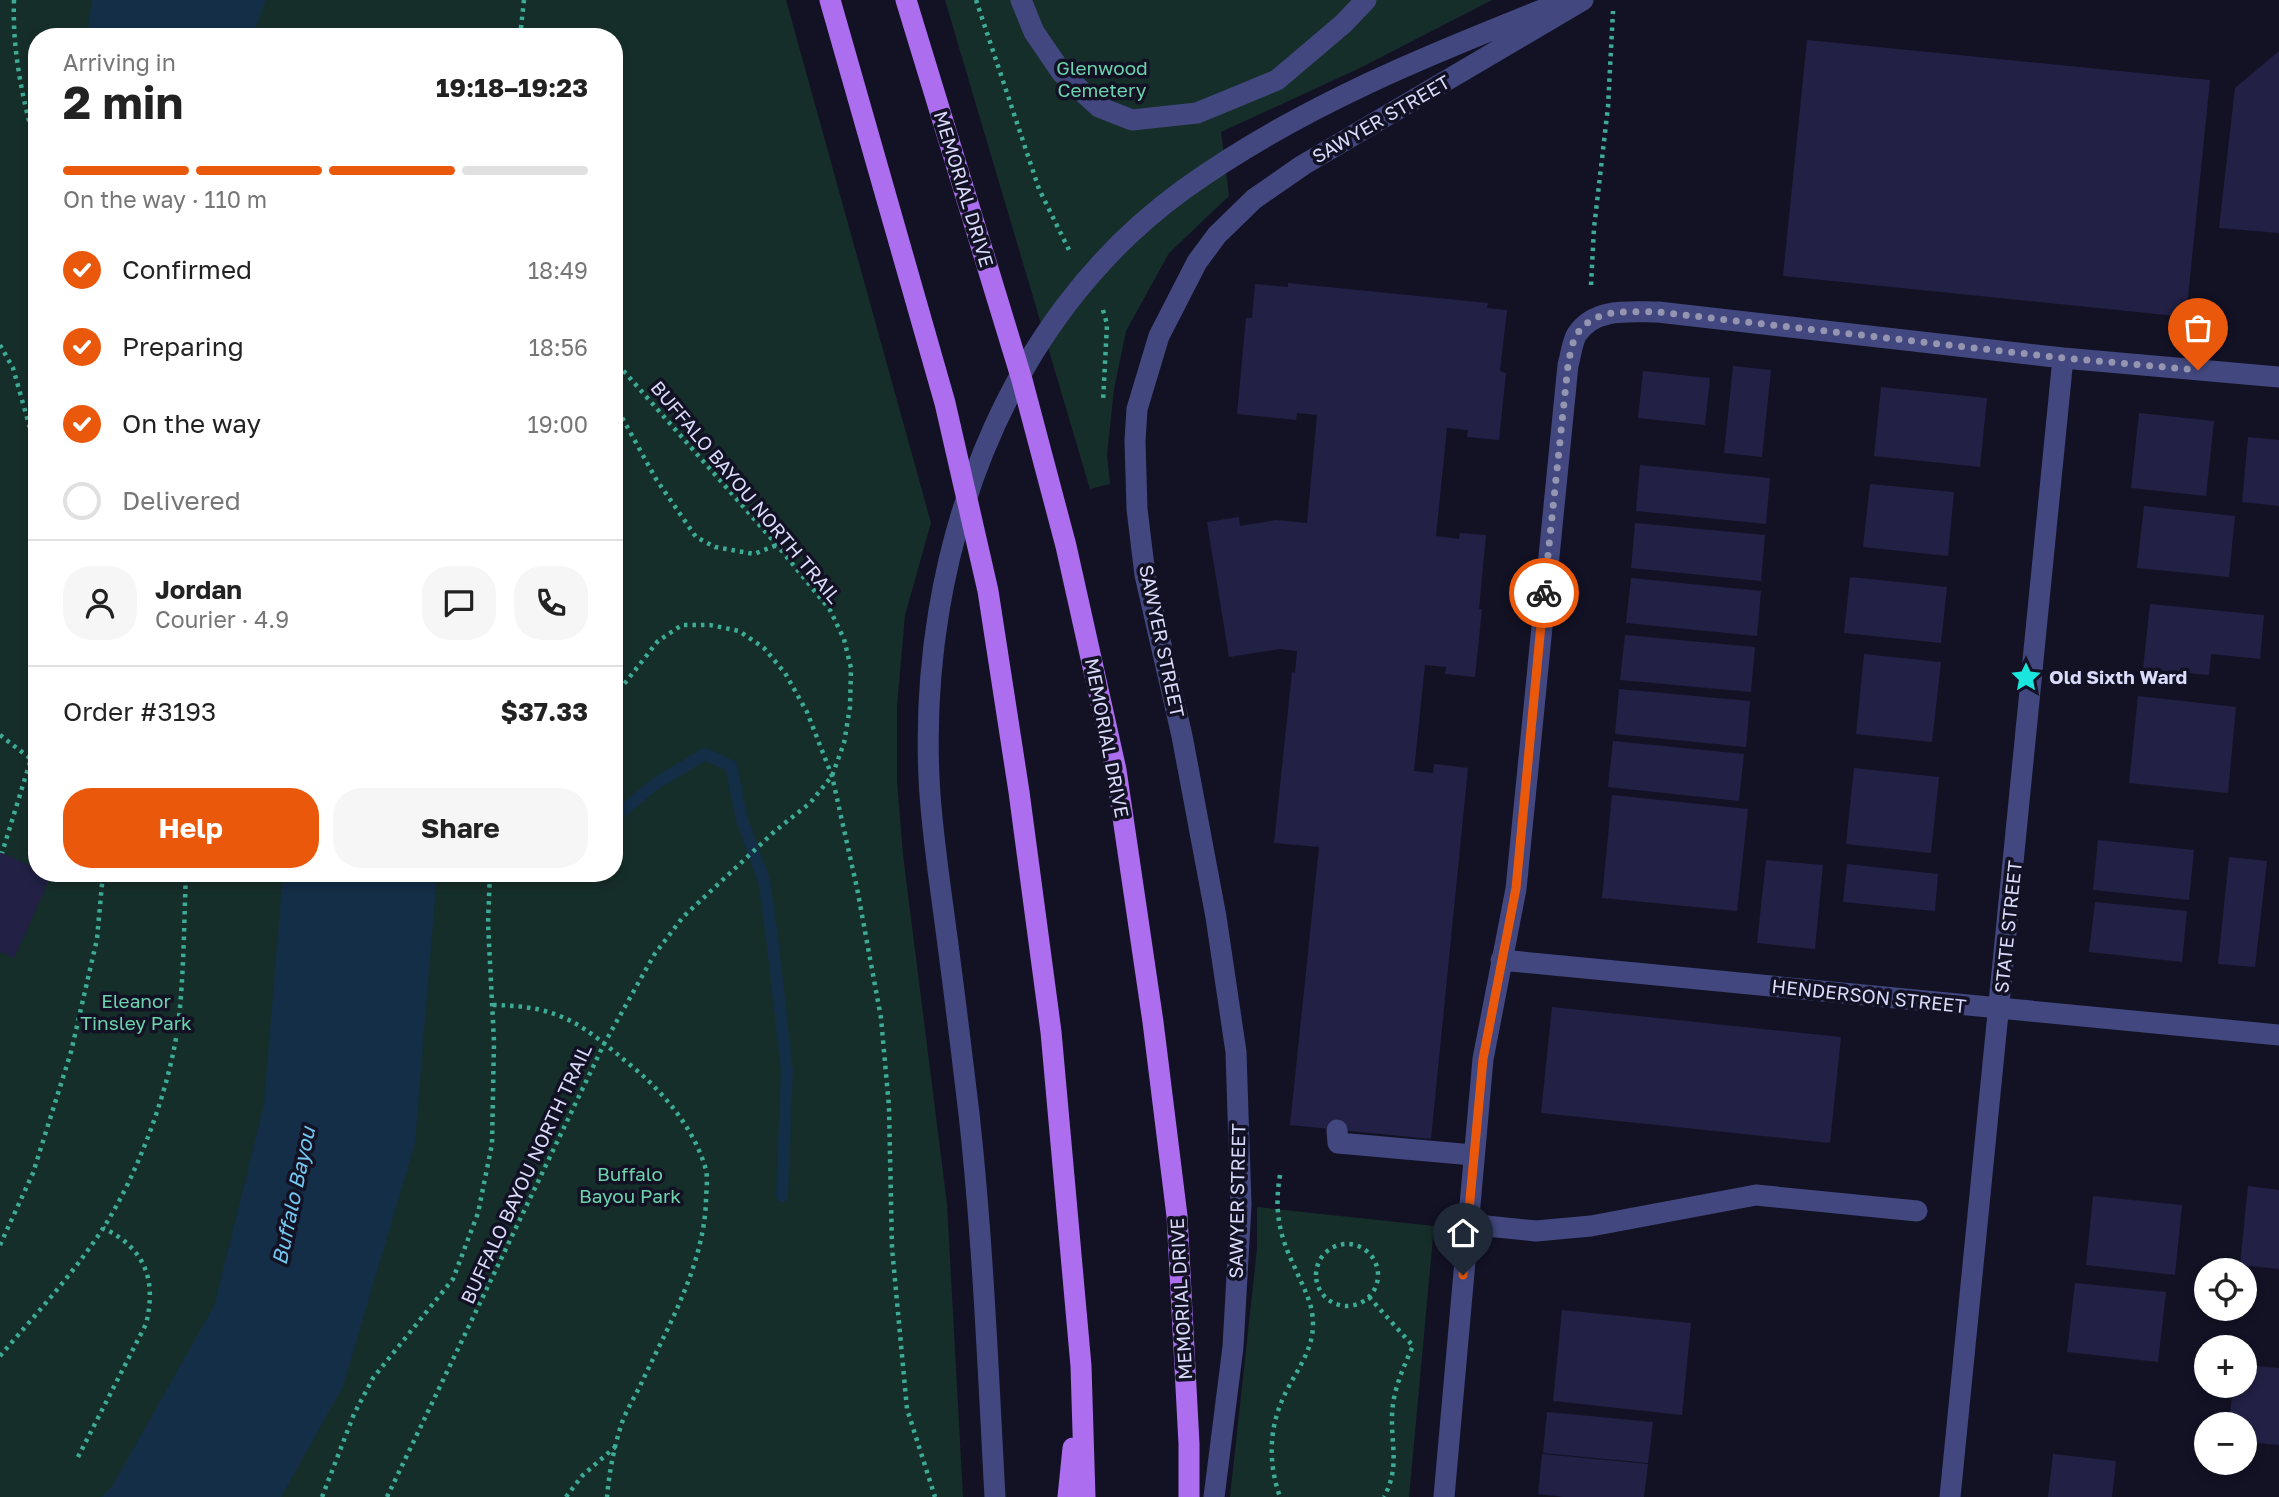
<!DOCTYPE html>
<meta charset="utf-8">
<style>
body{margin:0;font-family:"Golos Text",sans-serif;background:#f6f6f6;color:#222;height:100vh;display:flex;flex-direction:column;font-size:26px;white-space:nowrap}
*{box-sizing:border-box;margin:0}
p{font-size:23px;color:#767676}
.icon{flex:none;width:38px;height:38px;fill:none;stroke:currentColor;stroke-width:2;stroke-linecap:round;stroke-linejoin:round}
.map{position:relative;flex:1;overflow:hidden}
.side{position:absolute;left:28px;top:28px;width:595px;height:854px;display:flex;flex-direction:column;background:#fff;border-radius:28px;box-shadow:0 4px 10px #0003}
.side>*{flex:none}
.fabs{position:absolute;left:2194px;top:1258px;display:grid;gap:14px}
.fabs a{display:grid;place-items:center;width:63px;height:63px;border-radius:50%;background:#fff;box-shadow:0 4px 10px #0003;font-size:35px}
.pin{position:absolute;display:grid;place-items:center;width:60px;height:60px;color:#fff;margin:-72px -30px;border-radius:50% 50% 50% 0;rotate:-45deg;box-shadow:0 0 7px #0007}
.pin .icon{rotate:45deg}
.courier{position:absolute;display:grid;place-items:center;width:70px;height:70px;margin:-35px;border:5px solid #ea580c;border-radius:50%;background:#fff;color:#222;box-shadow:0 2px 9px #0007}
.head em{font-style:normal;font-weight:700}
.head div{display:flex;flex-direction:column-reverse}
.head{display:flex;align-items:center;justify-content:space-between;height:119px;padding:0 35px}
h1{font-size:46px;font-weight:700;line-height:52px}
.bar{display:grid;grid-template-columns:repeat(4,1fr);gap:10px 7px;align-content:center;height:84px;padding:0 35px}
.bar i{height:9px;border-radius:5px;background:#e0e0e0}
.bar .active{background:#ea580c}
.bar p{grid-column:span 4}
.line{display:flex;align-items:center;gap:18px;padding:0 35px;border-top:2px solid #e0e0e0}
.line div{flex:1}
.round{display:grid;place-items:center;flex:none;width:74px;height:74px;border-radius:28px;background:#f6f6f6}
ol{padding:0 35px;list-style:none}
li{display:flex;align-items:center;gap:21px;height:77px}
li p{margin-inline-start:auto}
li .icon{padding:7px;border-radius:50%;background:#ea580c;color:#fff;stroke-width:4}
li:last-child{color:#767676}
li i{width:38px;height:38px;border:4px solid #e0e0e0;border-radius:50%}
.cta{display:flex;gap:14px;margin-top:auto;padding:14px 35px}
.cta a{flex:1;height:80px;border-radius:28px;background:#ea580c;color:#fff;font-size:28px;font-weight:700;line-height:80px;text-align:center}
.cta a+a{background:#f6f6f6;color:#222}
.map>svg:first-child{display:block}
</style>
<div class="map">
<svg width="2279" height="1497" viewBox="0 0 2279 1497">
<rect width="100%" height="100%" fill="#131225"/>
<!-- green -->
<path fill="#162e2a" fill-rule="evenodd" d="M0 0H786L931 523 905 615 897 706V781L903 855 947 1204 963 1497H0ZM37 37H614V873H37Z
M945 0H1492L1362 67 1221 132 1229 196 1169 253 1126 331 1114 389 1107 455 1110 484 1090 489Z
M1257 1207 1434 1226 1409 1497H1230L1257 1249Z"/>
<!-- water -->
<path fill="#142e47" d="M92 0H266L252 37H87Z
M283 873H437L415 1143 343 1386 281 1497H101L113 1485 214 1306 264 1105Z"/>
<g fill="none" stroke-linecap="round" stroke-linejoin="round">
<!-- stream -->
<path stroke="#142e47" stroke-width="12" d="M614 818 655 784 705 754 731 766 742 819 764 881 772 937 787 1071 782 1196"/>
</g>
<!-- building -->
<path fill="#222044" d="M1807 40 2210 80 2186 317 1783 276Z
M2279 51V233L2219 228 2235 88Z
M1288 283 1488 303 1487 308 1507 310 1500 371 1506 373 1499 440 1467 437 1468 430 1447 428 1436 536 1459 539 1460 533 1486 535 1479 609H1482L1475 677 1445 674 1446 667 1425 665 1414 771 1433 773 1434 764 1468 768 1431 1139 1290 1125 1319 847 1274 843 1292 672 1295 673 1297 651 1280 649 1229 657 1207 522 1239 517 1240 526 1276 520 1307 523 1317 415 1297 413 1296 420 1237 414 1246 318H1252L1255 284 1288 287Z
M1733 366 1771 370 1762 457 1724 453Z
M1643 371 1710 378 1705 425 1638 418Z
M1881 387 1987 398 1980 467 1874 456Z
M2139 413 2214 421 2206 496 2131 488Z
M2248 437 2279 440V506L2242 502Z
M1640 465 1770 478 1766 524 1636 511Z
M1870 484 1954 492 1948 556 1863 547Z
M2144 506 2235 516 2229 577 2137 568Z
M1635 523 1765 535 1761 581 1631 568Z
M1850 577 1947 587 1941 643 1844 633Z
M1631 578 1761 591 1757 636 1626 623Z
M2150 604 2264 615 2260 659 2211 654 2209 675 2143 669Z
M1625 635 1755 647 1751 692 1620 680Z
M1864 654 1941 662 1932 742 1856 734Z
M1619 689 1750 701 1746 747 1615 734Z
M2138 696 2236 707 2228 793 2129 783Z
M1613 741 1744 754 1739 801 1608 787Z
M1854 768 1939 777 1931 853 1846 844Z
M1612 795 1748 809 1737 911 1602 898Z
M2098 840 2194 850 2189 900 2093 890Z
M0 852 37 869V873L51 876 14 958 0 952Z
M2229 857 2267 861 2255 967 2218 964Z
M1766 860 1823 865 1815 949 1757 943Z
M1847 864 1938 874 1935 911 1843 902Z
M2095 902 2187 911 2182 962 2089 952Z
M1552 1007 1841 1037 1830 1143 1541 1113Z
M2248 1186 2279 1190V1269L2240 1265Z
M2093 1196 2182 1205 2175 1275 2086 1265Z
M2075 1283 2166 1292 2158 1362 2067 1352Z
M1562 1310 1691 1323 1682 1415 1553 1401Z
M2245 1365 2279 1368V1445L2245 1442V1424H2229L2233 1386H2245Z
M1547 1412 1653 1422 1648 1463 1543 1453Z
M1542 1454 1648 1464 1644 1497H1564L1538 1494Z
M2053 1454 2116 1461 2112 1497H2048Z"/>
<g fill="none" stroke-linecap="round" stroke-linejoin="round">
<!-- path -->
<path stroke="#3dac96" stroke-width="4.5" stroke-dasharray="3.5 5" stroke-linecap="butt" d="M14 0C12 52 23 101 37 151
M976 0 1039 189 1071 254
M520 37 524 0
M1591 285 1594 228 1608 107 1613 11
M1103 310 1107 324 1103 402
M0 345 13 368 37 453
M614 403 656 479 696 537 715 547 754 554 777 545
M614 697 658 641 682 625H710L739 631 764 648 785 673 807 712 832 776 857 888 881 1018 889 1107 892 1248 907 1409 935 1497
M0 735 31 759 2 853
M493 1005C563 1006 582 1025 634 1068 665 1094 695 1130 706 1170 708 1180 706 1192 706 1202 703 1268 667 1328 640 1386 633 1400 624 1414 620 1429 613 1451 609 1475 607 1497
M1280 1175C1274 1211 1279 1235 1295 1268 1303 1287 1313 1303 1313 1324 1313 1349 1299 1367 1288 1388 1269 1423 1267 1460 1280 1497
M1316 1275a31 31 0 1 1 62 0a31 31 0 1 1-62 0Z
M0 1245 33 1173 71 1052 97 939 103 873
M1369 1297 1413 1346C1403 1368 1393 1390 1392 1415 1391 1446 1400 1467 1384 1497
M0 1356C36 1314 74 1273 104 1227 139 1172 172 1083 179 1017 184 970 184 921 186 873
M78 1457 146 1324C157 1280 145 1248 103 1228
M322 1497 354 1414 373 1378 453 1279 478 1213 492 1144 494 1042 488 923 490 873
M387 1497 604 1044 654 955 683 917 775 831 810 803 832 776 844 743 850 707 851 668 844 639 830 610 777 545 614 360
M566 1497 582 1476 615 1447"/>
<!-- minor -->
<path stroke="#42487f" stroke-width="21" d="M1021 0 1034 32 1062 73 1099 107 1132 120 1197 113 1277 80 1343 24 1366 0
M1501 960 2279 1035
M1337 1130 1338 1143 1473 1155
M1467 1224 1536 1231 1591 1226 1756 1195 1917 1211
M995 1497C988 1369 983 1241 969 1114 961 1047 953 981 944 915 938 869 931 824 929 778 919 558 1000 323 1183 190 1299 106 1435 52 1567 0
M1214 1497 1233 1347 1241 1205 1236 1052 1216 917 1182 736 1145 575 1137 509 1135 441 1137 409 1159 336 1197 262 1217 235 1254 199 1303 165 1583 0
M1444 1497 1483 1059 1516 889 1568 365C1571 355 1572 342 1577 334 1595 307 1630 312 1658 312L2063 358 2279 377
M1950 1497 2063 358"/>
<!-- major -->
<path stroke="#ac6def" stroke-width="21" d="M830 0 945 403 988 591 1019 792 1051 1032 1081 1366 1085 1497
M906 0 1022 380 1066 546 1116 770 1153 1022 1177 1216 1189 1444V1497
M1068 1497 1073 1448"/>
</g>
<g fill="none" stroke-linecap="round" stroke-linejoin="round">
<!-- done -->
<path stroke="#9495b0" stroke-width="7" stroke-dasharray="0 12.6" d="M1544 593 1568 365C1570 355 1572 342 1577 334 1595 307 1630 312 1658 312L2063 358 2198 370"/>
<!-- route -->
<path stroke="#ea580c" stroke-width="9" d="M1463 1275 1483 1059 1516 888 1544 593"/>
</g>
<!-- icons -->
<defs>
<symbol id="sight-bare" viewBox="-9 -9 18 18"><path d="M0-6L1.8-2.2L6-1.7L2.9 1.2L3.7 5.4L0 3.3L-3.7 5.4L-2.9 1.2L-6-1.7L-1.8-2.2Z" fill="#1be6de" stroke="#131225" stroke-width="2.5" paint-order="stroke"/></symbol>
</defs>
<g fill-rule="evenodd">
<use href="#sight-bare" x="2004" y="655" width="44" height="44"/>
</g>
<g text-anchor="middle" stroke-width="7" stroke-linejoin="round" paint-order="stroke">
<!-- park labels -->
<g font-size="19" fill="#6dd3ac" stroke="#131225">
<text x="1102" y="75">Glenwood<tspan x="1102" dy="22">Cemetery</tspan></text>
<text x="136" y="1008">Eleanor<tspan x="136" dy="22">Tinsley Park</tspan></text>
<text x="630" y="1181">Buffalo<tspan x="630" dy="22">Bayou Park</tspan></text>
</g>
<!-- street labels -->
<g font-size="19" fill="#dadbfb" stroke="#131225">
<text transform="translate(1381 119) rotate(-30)" y="7">SAWYER STREET</text>
<text transform="translate(964 189) rotate(73)" y="7">MEMORIAL DRIVE</text>
<text transform="translate(746 492) rotate(50)" y="7">BUFFALO BAYOU NORTH TRAIL</text>
<text transform="translate(1162 641) rotate(78)" y="7">SAWYER STREET</text>
<text transform="translate(1107 738) rotate(79)" y="7">MEMORIAL DRIVE</text>
<text transform="translate(2008 927) rotate(-84)" y="7">STATE STREET</text>
<text transform="translate(1869 996) rotate(6)" y="7">HENDERSON STREET</text>
<text transform="translate(526 1174) rotate(-65)" y="7">BUFFALO BAYOU NORTH TRAIL</text>
<text transform="translate(1237 1201) rotate(-89)" y="7">SAWYER STREET</text>
<text transform="translate(1181 1299) rotate(-93)" y="7">MEMORIAL DRIVE</text>
</g>
<!-- poi labels -->
<g font-size="19" font-weight="bold" fill="#dadbfb" stroke="#131225" text-anchor="start">
<text x="2049" y="684">Old Sixth Ward</text>
</g>
<!-- water labels -->
<g font-size="21" font-style="italic" fill="#73c7ef" stroke="#131225">
<text transform="translate(294 1196) rotate(-78)" y="7">Buffalo Bayou</text>
</g>
</g>
</svg>
<div class="fabs">
<a><svg class="icon" aria-label="locate" viewBox="0 0 24 24"><circle cx="12" cy="12" r="6"/><path d="M12 2v4M12 18v4M2 12h4M18 12h4"/></svg></a>
<a>+</a>
<a>−</a>
</div>
<div class="pin" style="left:2198px;top:370px;background:#ea580c"><svg class="icon" aria-label="bag" viewBox="0 0 24 24"><path d="M5 8h14l-1 12H6zM9 8a3 3 0 0 1 6 0"/></svg></div>
<div class="pin" style="left:1463px;top:1275px;background:#1f2937"><svg class="icon" aria-label="home" viewBox="0 0 24 24"><path d="M3 11l9-7 9 7M6 9v11h12V9"/></svg></div>
<div class="courier" style="left:1544px;top:593px"><svg class="icon" aria-label="bike" viewBox="0 0 24 24"><circle cx="6" cy="16" r="4"/><circle cx="18" cy="16" r="4"/><path d="M6 16l4-8h5l3 8M10 8l3 8H6M13 5h3"/></svg></div>
<section class="side">
<div class="head"><div><h1>2 min</h1><p>Arriving in</p></div><em>19:18–19:23</em></div>
<div class="bar"><i class="active"></i><i class="active"></i><i class="active"></i><i></i><p>On the way · 110 m</p></div>
<ol>
<li><svg class="icon" aria-label="check" viewBox="0 0 24 24"><path d="M5 12l5 5 9-10"/></svg>Confirmed<p>18:49</p></li>
<li><svg class="icon" aria-label="check" viewBox="0 0 24 24"><path d="M5 12l5 5 9-10"/></svg>Preparing<p>18:56</p></li>
<li><svg class="icon" aria-label="check" viewBox="0 0 24 24"><path d="M5 12l5 5 9-10"/></svg>On the way<p>19:00</p></li>
<li><i></i>Delivered</li>
</ol>
<div class="line" style="height:126px"><a class="round"><svg class="icon" aria-label="person" viewBox="0 0 24 24"><circle cx="12" cy="8" r="4"/><path d="M4 21q1-7 8-7t8 7"/></svg></a><div><b>Jordan</b><p>Courier · 4.9</p></div><a class="round"><svg class="icon" aria-label="chat" viewBox="0 0 24 24"><path d="M4 5h16v11H9l-5 4z"/></svg></a><a class="round"><svg class="icon" aria-label="phone" viewBox="0 0 24 24"><path d="M5 4h4l2 5-3 2q2 4 5 5l2-3 5 2v4C11 20 4 13 5 4z"/></svg></a></div>
<div class="line" style="height:91px"><div>Order #3193</div><b>$37.33</b></div>
<div class="cta"><a>Help</a><a>Share</a></div>
</section>
</div>
